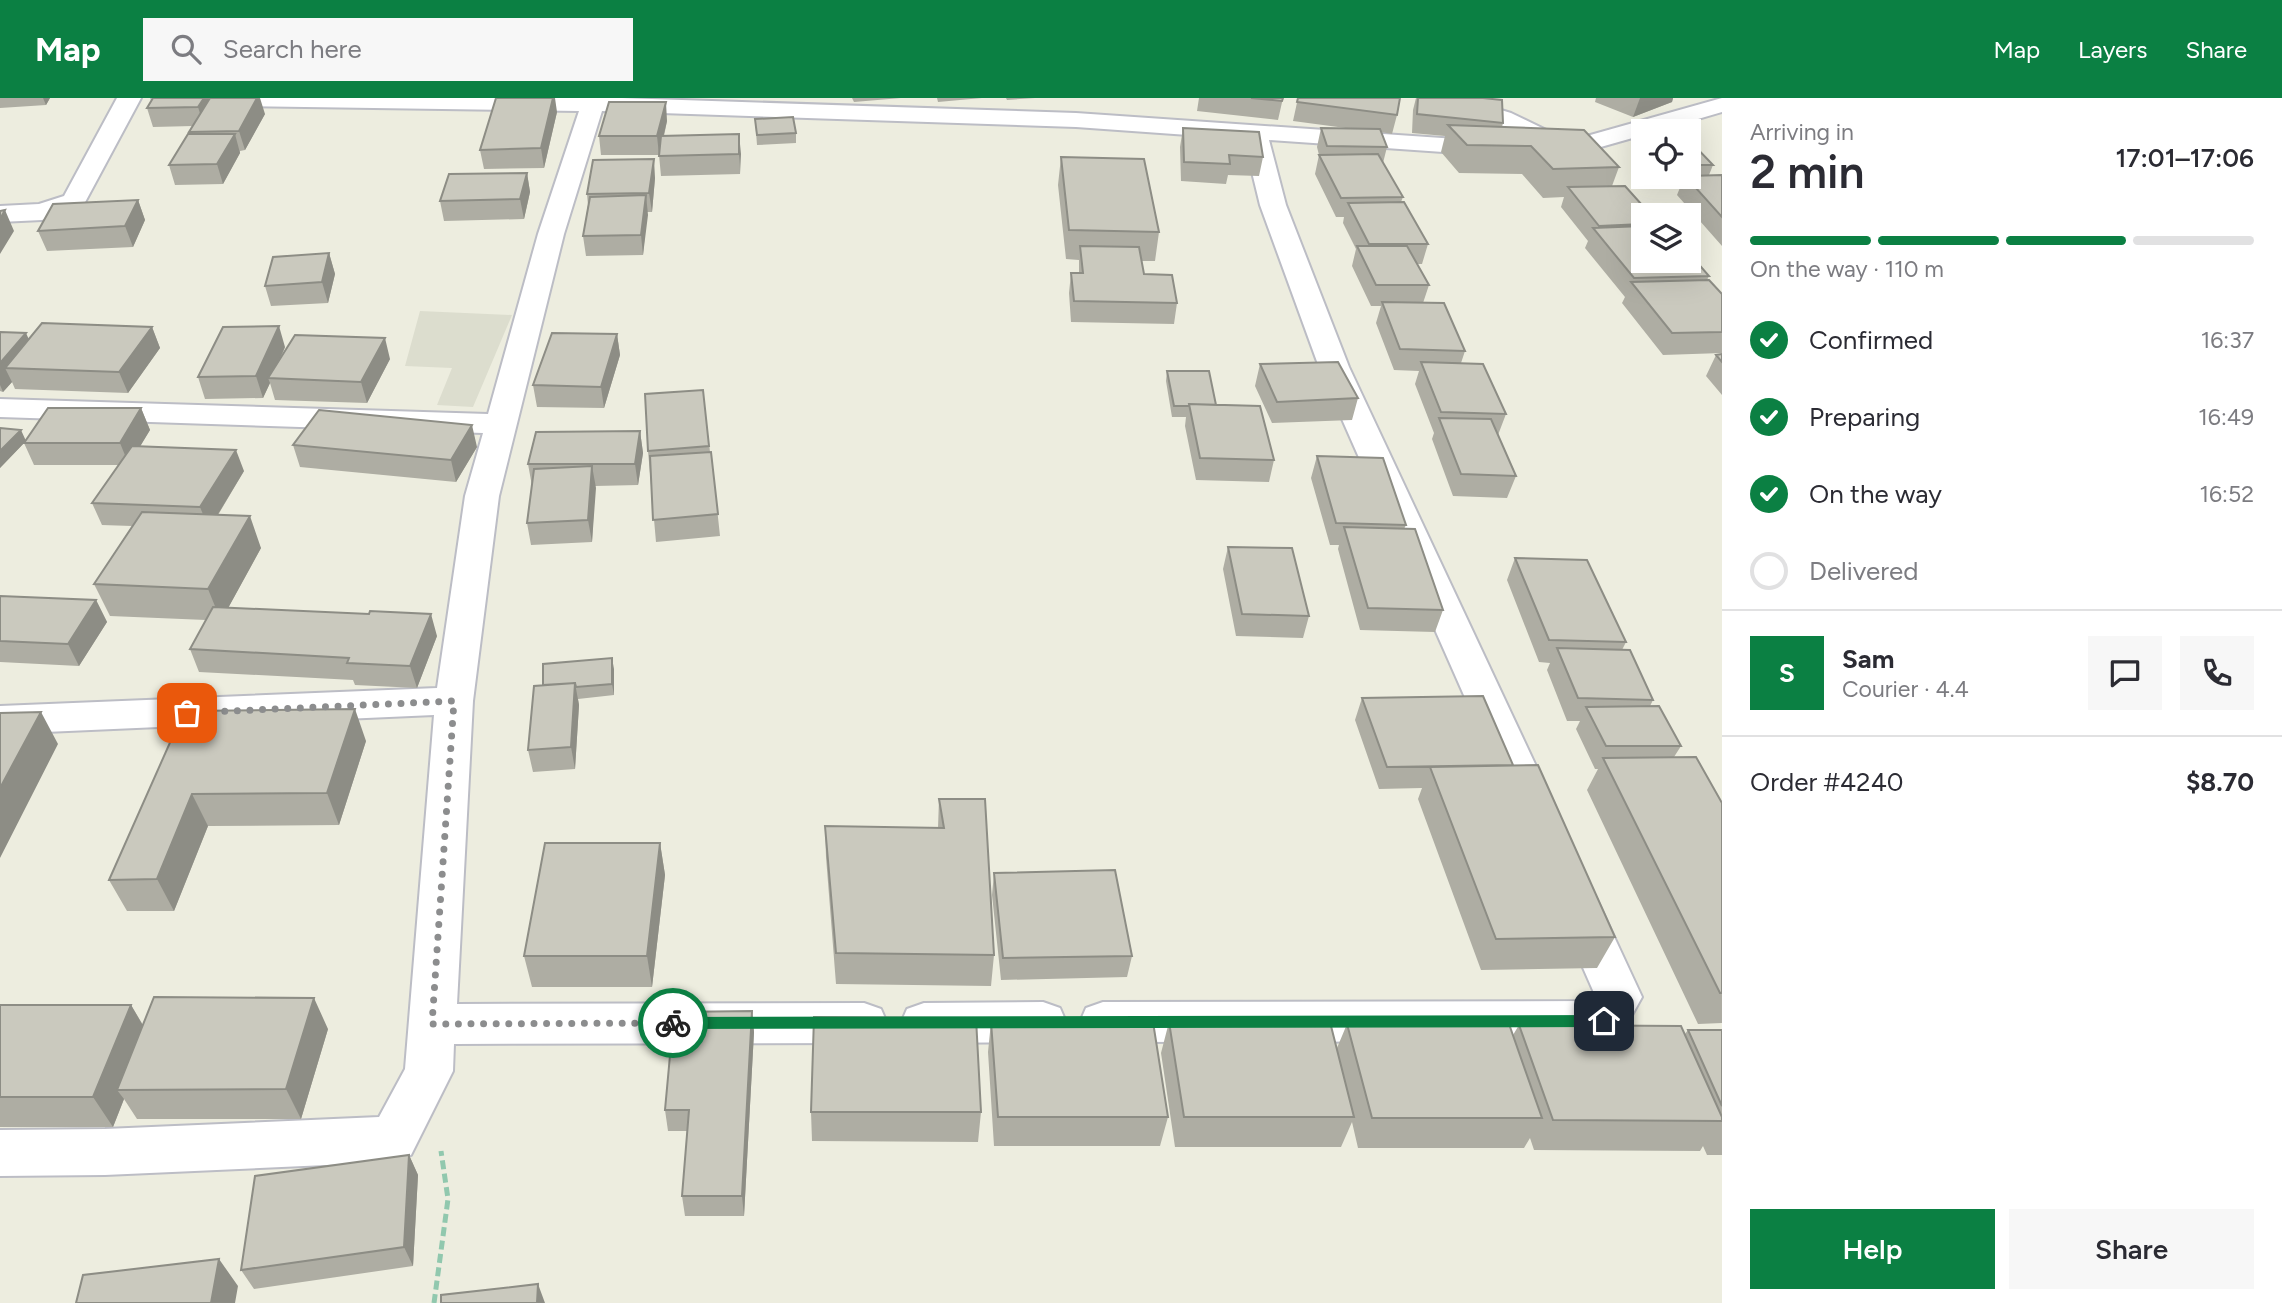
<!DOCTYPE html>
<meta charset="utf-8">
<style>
body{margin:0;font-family:Figtree,sans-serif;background:#f7f7f7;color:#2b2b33;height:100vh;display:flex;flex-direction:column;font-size:26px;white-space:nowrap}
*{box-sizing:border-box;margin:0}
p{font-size:23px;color:#7c7c81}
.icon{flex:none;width:38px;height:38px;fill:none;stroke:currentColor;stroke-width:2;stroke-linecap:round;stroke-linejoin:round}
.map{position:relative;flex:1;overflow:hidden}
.panel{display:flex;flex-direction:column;background:#fff;width:560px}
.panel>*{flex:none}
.fabs{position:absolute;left:1631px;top:21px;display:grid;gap:14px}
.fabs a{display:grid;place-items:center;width:70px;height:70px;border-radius:0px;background:#fff;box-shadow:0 7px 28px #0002;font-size:35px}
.pin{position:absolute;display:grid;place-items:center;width:60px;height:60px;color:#fff;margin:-30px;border-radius:14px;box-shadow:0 4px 10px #0006}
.courier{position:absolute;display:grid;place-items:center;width:70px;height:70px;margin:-35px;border:5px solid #0b8043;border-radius:50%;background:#fff;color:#222;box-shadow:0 2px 9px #0007}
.headline em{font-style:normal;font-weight:600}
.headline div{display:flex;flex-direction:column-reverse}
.headline{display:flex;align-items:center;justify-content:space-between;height:119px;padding:0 28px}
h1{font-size:46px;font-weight:600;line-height:52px}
.bar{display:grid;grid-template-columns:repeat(4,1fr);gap:10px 7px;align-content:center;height:84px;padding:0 28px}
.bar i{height:9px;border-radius:5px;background:#e1e1e2}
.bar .selected{background:#0b8043}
.bar p{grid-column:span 4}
.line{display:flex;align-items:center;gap:18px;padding:0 28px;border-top:2px solid #e1e1e2}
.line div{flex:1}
.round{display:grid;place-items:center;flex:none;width:74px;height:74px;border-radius:0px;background:#f7f7f7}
ol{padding:0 28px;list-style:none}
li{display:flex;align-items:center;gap:21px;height:77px}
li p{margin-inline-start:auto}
li .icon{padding:7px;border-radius:50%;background:#0b8043;color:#fff;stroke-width:4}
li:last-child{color:#7c7c81}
li i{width:38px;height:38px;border:4px solid #e1e1e2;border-radius:50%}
.primary-button{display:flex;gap:14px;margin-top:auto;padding:14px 28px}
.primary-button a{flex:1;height:80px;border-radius:0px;background:#0b8043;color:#fff;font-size:28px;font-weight:600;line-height:80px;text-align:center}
.primary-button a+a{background:#f7f7f7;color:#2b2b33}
header{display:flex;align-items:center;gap:42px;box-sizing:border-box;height:98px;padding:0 35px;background:#0b8043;color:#fff}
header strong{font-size:33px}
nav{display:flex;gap:38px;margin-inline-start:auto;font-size:24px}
.search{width:490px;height:63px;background:#f7f7f7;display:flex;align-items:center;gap:18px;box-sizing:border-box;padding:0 24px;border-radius:0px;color:#7c7c81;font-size:26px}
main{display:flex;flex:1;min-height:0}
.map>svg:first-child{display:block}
</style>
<header>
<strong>Map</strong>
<div class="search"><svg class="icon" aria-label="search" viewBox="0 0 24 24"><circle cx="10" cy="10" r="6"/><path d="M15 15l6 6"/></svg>Search here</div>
<nav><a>Map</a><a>Layers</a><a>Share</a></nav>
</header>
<main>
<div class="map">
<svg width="1722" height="1205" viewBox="0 0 1722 1205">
<rect width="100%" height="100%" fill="#ededdf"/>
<!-- education -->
<path fill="#dcddce" d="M420 213 512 217 473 309 437 307 452 270 405 268Z"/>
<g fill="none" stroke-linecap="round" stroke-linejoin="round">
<defs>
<path id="minor" d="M117 0H141L83 108 42 122 0 124V108L39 106 64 98Z
M152 0H622L1076 15 1528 46 1536 45 1495 25 1429 5 1425 0H1461L1511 15 1569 43 1722 0V14L1657 33H1643V37L1569 58 1528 60 1269 42 1286 107 1349 269 1558 715 1552 726 1537 731 1522 726 1516 715 1319 269 1260 107 1244 41 1076 29 602 13 564 136 499 398 473 603 457 906 864 905 881 911 887 925 881 939 864 945 454 946 453 973 411 1057 393 1064 105 1077 0 1078V1032L105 1031 379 1019 405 971 434 617 0 636V608L437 590 465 398 483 335 0 319V301L488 316 538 136 579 13 164 7 156 5Z
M1581 797 1597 802 1642 899 1621 937 1604 943 1103 944 1086 938 1080 924 1086 910 1103 904 1591 903 1595 897 1559 815 1565 802Z
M1043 904 1060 910 1066 924 1060 938 1043 944 924 945 907 939 901 925 907 911 924 905Z"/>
</defs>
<!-- minor casing -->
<use href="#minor" stroke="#bcbdc5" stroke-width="4"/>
<!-- path -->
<path stroke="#91c8ae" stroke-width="5" stroke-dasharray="9 4.5" stroke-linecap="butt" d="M434 1205 448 1101 441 1053"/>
<!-- minor -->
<use href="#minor" fill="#fff" fill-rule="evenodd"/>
</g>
<!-- wall -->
<path fill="#aeada3" d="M0 0H50L46 7 0 10Z
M153 0 265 16 245 52 240 53V55L223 86 175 87 169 67 190 36 189 34 193 28 153 29 147 10Z
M852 0H901L854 4Z
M937 0H982L938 4Z
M1006 0H1035L1007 2Z
M1199 0H1283L1278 22 1197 13Z
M1298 0 1397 17 1392 36 1381 34 1387 49 1383 65 1403 99 1401 104 1428 146 1422 166H1417L1429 187 1423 205 1465 253 1461 265 1506 316 1498 337 1516 378 1507 400 1453 398 1432 341 1434 335 1415 286 1419 273 1394 272 1376 225 1381 208H1371L1352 168 1356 151 1343 125 1344 119H1336L1315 76 1319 57 1317 49 1321 30 1353 31 1293 23Z
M1416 0H1483L1503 25 1502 29 1619 69 1612 88 1643 117V163L1709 178 1707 182 1722 196V255L1663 257 1622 205 1625 199 1585 150 1588 143 1561 109 1564 99 1543 100 1522 76 1459 75 1441 54 1445 38 1412 35 1413 12Z
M1596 0H1673L1672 4 1633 19 1595 4Z
M557 14 544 70 484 71 480 52Z
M755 21 796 35V45L757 47Z
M667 23 664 38 739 36 740 76 661 78 659 57H601L599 38Z
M1183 30 1263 59 1259 78 1228 77 1226 86 1181 83 1180 49Z
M1638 30 1643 33V62L1631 49Z
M1689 42 1713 67 1709 77H1722V148L1677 97 1681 87H1667L1659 79H1689Z
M1061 59 1159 134 1155 163H1141L1144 176 1177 205 1174 226 1071 224 1069 195 1071 175H1079V162L1066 161 1058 87Z
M527 75 530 94 524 121 444 123 440 103Z
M655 80 652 114H647L643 157 586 158 583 138 588 107 587 96Z
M138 102 145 122 133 149 47 153 38 133Z
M329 155 335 176 328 205 271 208 265 188Z
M152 229 160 250 128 295 15 291 12 284 3 294 0 293V234L29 241Z
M617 236 620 257 604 310 537 309 533 287Z
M285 249 281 260 390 261 367 305 275 302 270 285 263 300 205 301 198 279Z
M1722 256V297L1706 278 1716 257Z
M1260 266 1358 300 1352 322 1272 325 1255 288Z
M1167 273 1216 307 1274 362 1269 384 1196 382 1185 328 1186 319H1172L1166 283Z
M703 292 710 354H711L720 438 656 444 648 353Z
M141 310 150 332 140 348 244 373 218 417 261 450 228 510 437 538 417 590 355 587 353 582 199 574 190 551 206 522 110 518 94 486 132 428 102 427 92 405 119 367H34L24 345 0 370V330L26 342Z
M640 333 643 355 638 387 595 388 592 444 531 447 527 425 532 388 528 366Z
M293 347 477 349 456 384 300 369Z
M1317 358 1406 427 1404 431 1443 512 1435 534 1360 532 1338 451 1339 447H1330L1311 380Z
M1228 449 1309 518 1303 540 1236 538 1223 471Z
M1515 460 1626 544 1622 552 1653 602 1650 608 1681 648 1674 659 1722 705V925L1698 926 1587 692 1598 671H1595L1576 631 1580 623H1567L1547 572 1550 565 1539 564 1507 482Z
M0 498 96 502 107 524 79 568 0 564Z
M614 571V597L578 601 579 607 575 671 533 674 528 652 543 587Z
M1362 600 1513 667 1615 839 1597 870 1481 872 1418 701 1422 690 1379 691 1355 622Z
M184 613 366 643 339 727 208 728 174 813H127L109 782Z
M939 701 994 857 991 888 836 886 826 759 825 728 938 730Z
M660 745 665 777 652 889H532L524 858Z
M994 775 1132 858 1127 879 1001 882 992 797Z
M0 907H131L143 927 328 931 301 1021H137L124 1001 113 1029H0Z
M752 913 754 934 744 1118H685L682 1098 687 1033H668L665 1012Z
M991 924 1168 1019 1160 1048H994L988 954Z
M1169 924 1337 950 1347 926 1513 937 1519 927 1685 936 1688 932H1722V1057H1707L1703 1048 1700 1053 1534 1052 1530 1040 1524 1050H1358L1352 1024 1341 1049H1175L1161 955Z
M811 1014H981L978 1044 812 1043Z
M409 1057 418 1077 413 1168 254 1191 241 1172Z"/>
<!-- shaded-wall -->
<path fill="#8d8d85" d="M43 0H50L46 7Z
M204 0H214L204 28 198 9Z
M257 0H260L265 16 245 52 239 33Z
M553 0H555L557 14 544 70 541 50Z
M1640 0H1673L1672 4 1633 19Z
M666 4 667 23 659 57 657 38Z
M235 36 240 55 223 86 217 66Z
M739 36 741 56 740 76 739 56Z
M654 61 655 80 652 114 649 95Z
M527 75 530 94 524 121 520 101Z
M646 97 648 117 643 157 641 137Z
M138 102 145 122 133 149 125 128Z
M5 112 14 133 0 156V121Z
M329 155 335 176 328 205 322 184Z
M279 228 285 249 271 280H268L270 285 263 300 256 278Z
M152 229 160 250 128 295 119 274Z
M26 235 36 257 5 270 12 284 3 294 0 287V265Z
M617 236 620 257 604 310 601 289Z
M385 240 390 261 367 305 361 284Z
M141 310 150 332 129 367 120 345Z
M472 327 477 349 456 384 451 362Z
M21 332 26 343 0 370V353Z
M640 333 643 355 638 387 635 366Z
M236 352 244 373 209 431 200 409Z
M592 368 596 390 592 444 588 422Z
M250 418 261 450 221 523 208 491Z
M96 502 107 524 79 568 68 546Z
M431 516 437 538 417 590 410 568Z
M612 560 614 571V597L612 586Z
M575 585 579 607 575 671 571 649Z
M355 611 366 643 339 727 327 695Z
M41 614 58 646 0 760V690Z
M192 696 208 728 174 813 157 781Z
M660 745 665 777 652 889 647 858Z
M314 900 328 931 301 1021 286 991Z
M131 907 149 938 117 992 124 1001 113 1029 93 999Z
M752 913 754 934 744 1118 742 1098Z
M409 1057 418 1077 413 1168 404 1149Z
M219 1161 238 1188 235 1205H211Z
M538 1186 545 1205H537Z"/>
<!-- building -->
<path fill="#cac9be" stroke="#8d8d85" stroke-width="2" d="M153 0H204L198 9 147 10Z
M210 0H257L239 33 189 34Z
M496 0H553L541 50 480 52Z
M1251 0H1283L1282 3Z
M1298 0H1400L1397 17 1297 4Z
M1418 0H1483L1502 2 1503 25 1417 16Z
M609 4H666L657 38H599Z
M793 19 796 35 757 37 755 21Z
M1448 27 1584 32 1619 69 1553 71 1531 48 1467 47Z
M1676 29 1680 33H1643V35L1638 30Z
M1183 30 1259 34 1263 59 1229 57 1230 66 1184 64Z
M1321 30 1380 31 1387 49 1327 48Z
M188 36H235L217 66 169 67Z
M739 36V56L659 58 661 38Z
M1689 42 1713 67H1689Z
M1378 56 1403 99 1341 100 1319 57Z
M1061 59 1144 61 1159 134 1069 132Z
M654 61 649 95 587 96 593 62Z
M527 75 520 101 440 103 449 76Z
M1722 77V119L1686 79H1689V78Z
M1625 88 1651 117H1643V126L1599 128 1568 89Z
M646 97 641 137 583 138 590 99Z
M138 102 125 128 38 133 53 106Z
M1404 104 1428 146H1369L1348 105Z
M5 112 0 121V113Z
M1643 128V163H1689V155L1709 178 1634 180 1593 130Z
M1080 148 1139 149 1144 176 1172 177 1177 205 1074 203 1071 175H1083Z
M1357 148H1407L1429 187H1376Z
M329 155 322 184 265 188 273 159Z
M1709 182 1722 196V234L1672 235 1631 184Z
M1382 204 1444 205 1465 253 1400 251Z
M42 225 152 229 119 274 5 270Z
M279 228 256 278 198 279 223 229Z
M0 234 26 235 0 265Z
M552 235 617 236 601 289 533 287Z
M295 237 385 240 361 284 268 280Z
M1722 256V264L1716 257Z
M1338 264 1358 300 1277 304 1260 266Z
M1421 264 1483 266 1506 316 1441 314Z
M1167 273H1209L1216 307 1189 306V308H1174Z
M703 292 709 348 648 353 645 296Z
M1189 306 1260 308 1274 362 1200 360Z
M48 310H141L120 345H24Z
M319 312 472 327 451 362 293 347Z
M1439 320 1491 321 1516 378 1461 376Z
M0 330 21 332 0 353Z
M640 333 635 366H528L536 334Z
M132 348 236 352 200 409 92 405Z
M711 354 718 416 653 422 650 358Z
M1317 358 1383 360 1406 427 1336 425Z
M592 368 588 422 527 425 534 371Z
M142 414 250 418 208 491 94 486Z
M1344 429 1415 431 1443 512 1368 510Z
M1228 449 1292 450 1309 518 1242 516Z
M1515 460 1587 462 1626 544 1549 542Z
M0 498 96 502 68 546 0 543Z
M213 509 369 516 370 513 431 516 410 568 347 565 349 560 190 551Z
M1557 550 1630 552 1653 602 1578 600Z
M612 560V586L576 589 575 585 543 587V566Z
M575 585 571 649 528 652 534 588Z
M1483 598 1513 667 1387 669 1362 600Z
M1659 608 1681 648H1606L1586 609Z
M355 611 327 695 192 696 157 781 109 782 184 613Z
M41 614 0 690V615Z
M1696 659 1722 705V895H1720L1603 660Z
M1538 667 1615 839 1496 841 1430 669Z
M939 701H985L994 857 836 855 825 728 944 730Z
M545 745H660L647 858H524Z
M1115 772 1132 858 1003 860 994 775Z
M154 899 314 900 286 991 117 992Z
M0 907H131L93 999H0Z
M752 913 742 1098H682L689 1012H665L674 914Z
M814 919 976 920 981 1014H811Z
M991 924H1153L1168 1019H998Z
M1169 924H1330L1354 1019H1184Z
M1347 926H1509L1542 1020H1372Z
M1519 927 1681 928 1722 1019V1023L1553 1022Z
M1688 932H1722V1008Z
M409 1057 404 1149 241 1172 255 1078Z
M219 1161 211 1205H76L83 1177Z
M538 1186 537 1205H441V1197Z"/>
<!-- route -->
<path fill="#0b8043" d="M1604 917 1611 923 1604 929 673 931 666 925 673 919Z"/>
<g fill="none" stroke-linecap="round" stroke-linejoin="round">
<!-- done -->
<path stroke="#8c8d8e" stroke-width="7" stroke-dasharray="0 12.6" d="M187 615 454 603 432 926 673 925"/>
</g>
</svg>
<div class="fabs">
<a><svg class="icon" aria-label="locate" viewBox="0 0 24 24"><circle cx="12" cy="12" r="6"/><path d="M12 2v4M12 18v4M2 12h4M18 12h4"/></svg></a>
<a><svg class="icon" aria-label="layers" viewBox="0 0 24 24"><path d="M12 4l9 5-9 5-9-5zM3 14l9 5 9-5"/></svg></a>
</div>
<div class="pin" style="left:187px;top:615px;background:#ea580c"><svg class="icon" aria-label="bag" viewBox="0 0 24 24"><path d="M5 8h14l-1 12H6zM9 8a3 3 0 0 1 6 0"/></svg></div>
<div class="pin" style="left:1604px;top:923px;background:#1f2937"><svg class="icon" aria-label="home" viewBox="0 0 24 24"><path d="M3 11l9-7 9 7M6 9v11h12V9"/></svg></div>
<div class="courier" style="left:673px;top:925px"><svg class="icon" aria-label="bike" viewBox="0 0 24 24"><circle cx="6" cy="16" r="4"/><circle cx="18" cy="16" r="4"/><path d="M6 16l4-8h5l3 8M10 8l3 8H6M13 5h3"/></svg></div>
</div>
<section class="panel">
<div class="headline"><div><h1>2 min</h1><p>Arriving in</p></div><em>17:01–17:06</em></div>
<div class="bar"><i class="selected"></i><i class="selected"></i><i class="selected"></i><i></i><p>On the way · 110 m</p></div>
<ol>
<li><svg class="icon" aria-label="check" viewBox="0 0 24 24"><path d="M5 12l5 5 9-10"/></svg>Confirmed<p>16:37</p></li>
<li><svg class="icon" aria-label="check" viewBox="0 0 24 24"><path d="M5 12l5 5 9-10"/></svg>Preparing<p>16:49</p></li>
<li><svg class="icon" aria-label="check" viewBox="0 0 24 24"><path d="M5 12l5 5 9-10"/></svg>On the way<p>16:52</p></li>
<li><i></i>Delivered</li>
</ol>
<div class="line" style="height:126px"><b class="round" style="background:#0b8043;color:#fff">S</b><div><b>Sam</b><p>Courier · 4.4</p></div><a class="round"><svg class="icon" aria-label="chat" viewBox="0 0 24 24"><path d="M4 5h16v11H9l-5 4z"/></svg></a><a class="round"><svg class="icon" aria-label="phone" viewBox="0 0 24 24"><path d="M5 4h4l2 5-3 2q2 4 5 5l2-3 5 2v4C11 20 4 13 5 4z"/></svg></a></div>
<div class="line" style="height:91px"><div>Order #4240</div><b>$8.70</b></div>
<div class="primary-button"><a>Help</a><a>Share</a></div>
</section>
</main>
